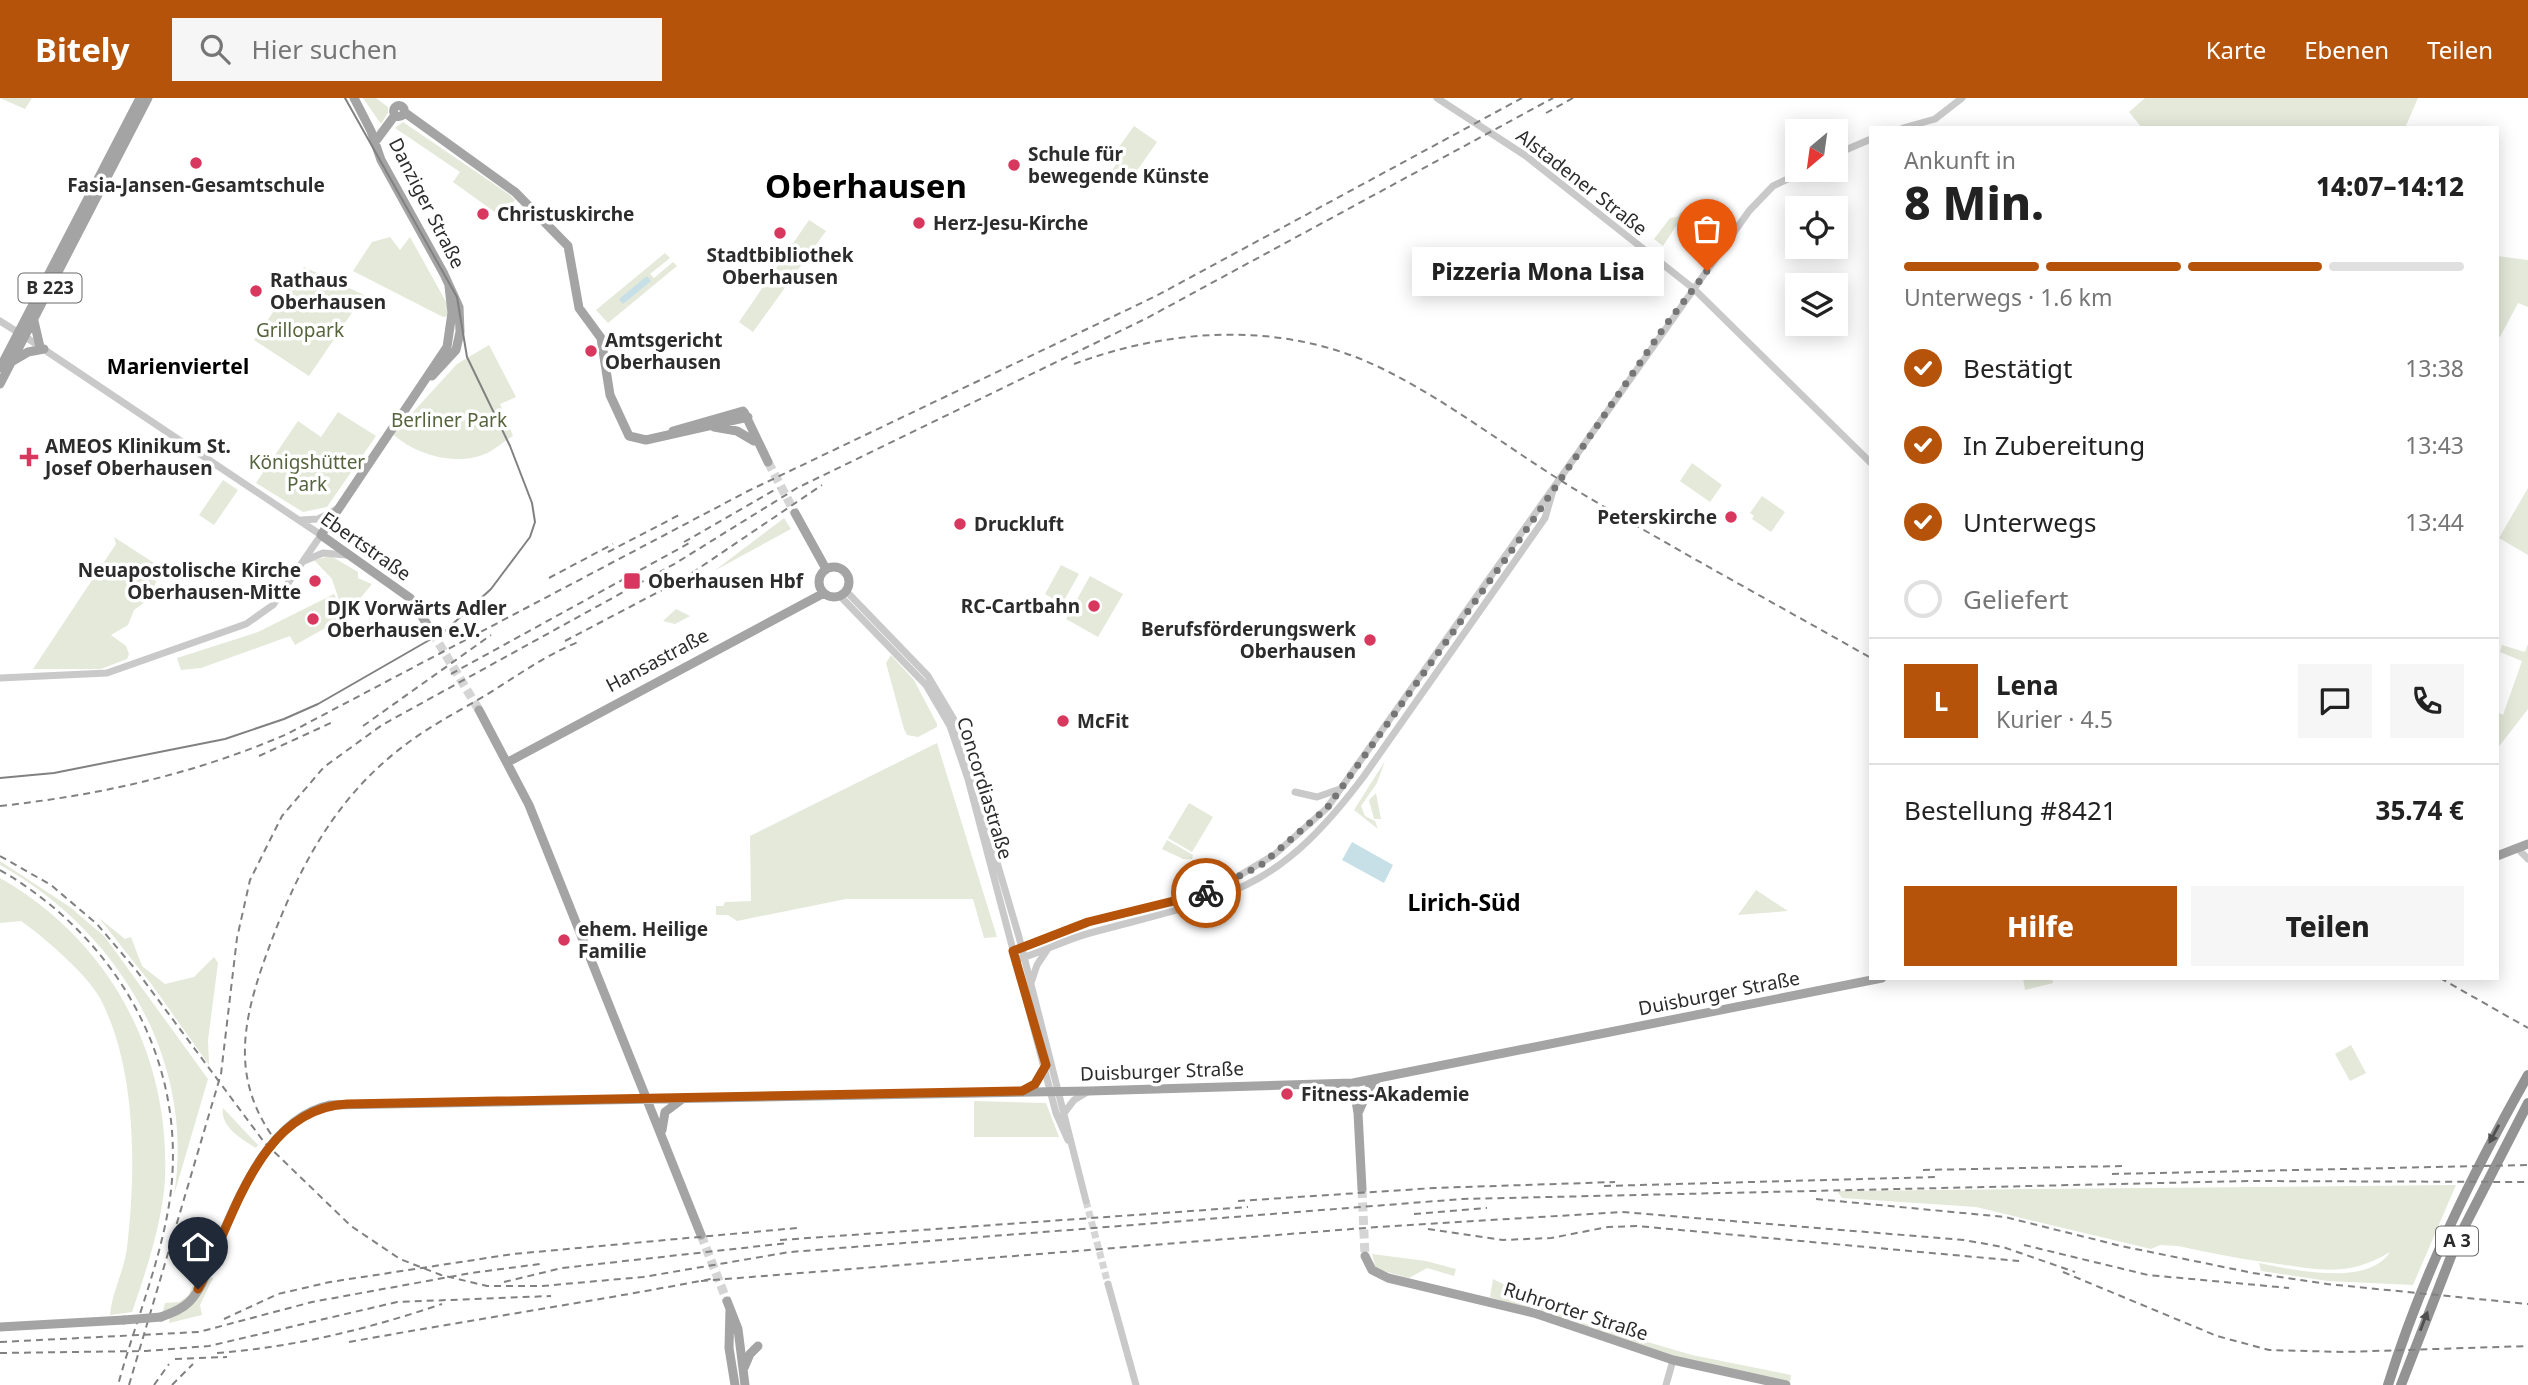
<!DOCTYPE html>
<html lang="de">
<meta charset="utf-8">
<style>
body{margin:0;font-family:"Noto Sans",sans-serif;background:#f6f6f6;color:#222;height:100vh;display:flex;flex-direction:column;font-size:26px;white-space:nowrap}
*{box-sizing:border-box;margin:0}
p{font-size:23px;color:#767676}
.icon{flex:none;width:38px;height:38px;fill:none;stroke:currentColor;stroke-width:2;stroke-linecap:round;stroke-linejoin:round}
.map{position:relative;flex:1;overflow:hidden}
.drawer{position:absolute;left:1869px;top:28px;width:630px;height:854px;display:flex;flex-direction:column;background:#fff;border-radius:0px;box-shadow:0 4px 18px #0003}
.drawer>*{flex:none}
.needle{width:46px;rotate:209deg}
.tools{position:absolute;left:1785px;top:21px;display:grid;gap:14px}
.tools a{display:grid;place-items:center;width:63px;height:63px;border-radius:0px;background:#fff;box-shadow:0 4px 18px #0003;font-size:35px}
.pin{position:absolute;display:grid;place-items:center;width:60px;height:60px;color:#fff;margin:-72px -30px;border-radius:50% 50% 50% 0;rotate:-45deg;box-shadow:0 0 7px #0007}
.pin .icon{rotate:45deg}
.courier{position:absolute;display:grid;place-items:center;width:70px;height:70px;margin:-35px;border:5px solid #b45309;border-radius:50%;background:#fff;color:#222;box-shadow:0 2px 9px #0007}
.bubble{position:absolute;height:49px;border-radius:0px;background:#fff;box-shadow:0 4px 18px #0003;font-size:23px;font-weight:800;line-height:49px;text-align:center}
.overview em{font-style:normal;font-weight:800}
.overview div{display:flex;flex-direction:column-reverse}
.overview{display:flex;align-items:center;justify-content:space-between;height:119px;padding:0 35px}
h1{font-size:46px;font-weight:800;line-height:52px}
.bar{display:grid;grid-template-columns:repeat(4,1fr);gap:10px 7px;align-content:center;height:84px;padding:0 35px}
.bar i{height:9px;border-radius:5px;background:#e0e0e0}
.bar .active{background:#b45309}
.bar p{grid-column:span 4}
.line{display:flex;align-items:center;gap:18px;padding:0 35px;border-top:2px solid #e0e0e0}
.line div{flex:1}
.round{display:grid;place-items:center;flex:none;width:74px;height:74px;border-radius:0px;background:#f6f6f6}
ol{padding:0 35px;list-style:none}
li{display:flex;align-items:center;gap:21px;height:77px}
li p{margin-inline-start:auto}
li .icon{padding:7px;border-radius:50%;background:#b45309;color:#fff;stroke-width:4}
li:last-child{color:#767676}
li i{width:38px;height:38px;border:4px solid #e0e0e0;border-radius:50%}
.cta{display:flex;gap:14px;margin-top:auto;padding:14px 35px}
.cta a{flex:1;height:80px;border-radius:0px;background:#b45309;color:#fff;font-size:28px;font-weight:800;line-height:80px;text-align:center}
.cta a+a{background:#f6f6f6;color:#222}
header{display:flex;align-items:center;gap:42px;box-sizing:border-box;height:98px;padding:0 35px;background:#b45309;color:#fff}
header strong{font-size:33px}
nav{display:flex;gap:38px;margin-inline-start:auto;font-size:24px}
.search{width:490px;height:63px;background:#f6f6f6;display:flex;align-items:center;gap:18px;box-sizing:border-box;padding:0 24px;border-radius:0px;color:#767676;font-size:26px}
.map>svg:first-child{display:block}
</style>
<header>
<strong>Bitely</strong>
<div class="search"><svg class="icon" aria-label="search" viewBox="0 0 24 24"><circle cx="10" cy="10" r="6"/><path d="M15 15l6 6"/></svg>Hier suchen</div>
<nav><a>Karte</a><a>Ebenen</a><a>Teilen</a></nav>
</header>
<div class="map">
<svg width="2528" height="1287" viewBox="0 0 2528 1287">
<rect width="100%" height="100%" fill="#fff"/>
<!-- green -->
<path fill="#e4e9da" d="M0 0H32L25 11Z
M363 0H376L388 9V15L381 26Z
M2145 0H2418L2405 30H2142L2129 14Z
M403 24 510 97 515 102 503 120 453 84 460 74 395 30Z
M1134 28 1157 44 1129 84 1112 72 1122 58 1116 53Z
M1681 114 1696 125 1688 136 1676 128 1663 148 1654 141 1670 120 1677 119Z
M809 122 826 133 753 234 739 224Z
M390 139 400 152 410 139 450 211 449 218 443 219 353 173 372 144Z
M665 155 670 160 650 176 654 180 673 164 677 168 608 225 596 212Z
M2497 158 2528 162V209L2518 205 2500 239 2497 237Z
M304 169 364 197 309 278 254 242Z
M489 247 516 299 500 306 513 338C505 342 498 349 491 353 462 370 416 358 393 336L457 266Z
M338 314 376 338 327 409 303 414 256 385 298 323 321 339Z
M1692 365 1722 387 1710 404 1680 383Z
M223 382 238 392 214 427 199 417Z
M2528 390V457L2499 440Z
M1762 398 1785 414 1771 434 1752 421 1754 418 1750 415Z
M784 420 791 431 714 473 779 424Z
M114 439 157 467 152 475 158 479 149 501 134 512 128 527 111 537 126 548 129 556 127 561 101 571H33L116 446Z
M331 458 358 474V480L372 486 345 519 295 547 290 538 201 570 181 572 177 560 258 534 334 496 342 511 332 481 314 462Z
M1061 467 1079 476 1062 506 1045 496Z
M1090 478 1123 496 1098 539 1066 521Z
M676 511 690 518 675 526 663 523Z
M2528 546V611L2497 651V614L2503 617 2522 563 2500 554 2502 547 2525 554Z
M891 557 914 582 937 626V629L918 639 907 637 904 631 886 565Z
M937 645 997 839 984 840 973 801H846L737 823 728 817H716V808H723L725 804 751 803 750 738Z
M1385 663 1377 685 1361 708 1365 718 1375 723 1378 731 1354 712Z
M1376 695 1381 721H1374L1369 702Z
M1189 705 1213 719 1192 754 1168 740Z
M1167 742 1193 757 1192 761H1183L1162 751Z
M0 763 70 809 105 839 208 981 174 1097C196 961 117 832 0 767Z
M0 780C109 842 170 955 165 1080 163 1122 146 1174 132 1214L110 1217C112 1194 124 1173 127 1150 136 1073 137 973 101 902 88 877 44 839 21 823L0 825Z
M1756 792 1788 813 1738 817Z
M99 820 125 841 131 839 142 868 165 886 194 879 214 859 218 865 208 942 209 967 152 887Z
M2023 880H2052L2053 885 2025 892Z
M2351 947 2366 975 2350 983 2335 956Z
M974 1003 1046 1005 1059 1039H974Z
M223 1010 258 1047 256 1050C242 1041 220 1029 223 1010Z
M2456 1087 2413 1187 2328 1183 2261 1173 2259 1165C2293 1172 2368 1189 2390 1154 2344 1182 2313 1170 2264 1164 2235 1160 2206 1154 2178 1148L2160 1147 2151 1151 1976 1109 1842 1100 1837 1093Z
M225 1120 206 1178 213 1180 200 1207 202 1217 169 1225 170 1219 161 1220 165 1205 179 1204 188 1198Z
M1372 1156 1426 1163 1456 1171 1454 1178 1427 1170 1409 1180 1376 1171Z
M1493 1181 1586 1226 1692 1257 1791 1277 1790 1285 1674 1259 1490 1199Z"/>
<!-- water -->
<path fill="#c7e0e8" d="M647 178 651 183 623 206 619 201Z
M1352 744 1393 767 1384 785 1342 762Z"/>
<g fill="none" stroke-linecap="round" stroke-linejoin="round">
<!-- minor-tunnel -->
<path stroke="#d5d5d5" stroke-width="7" stroke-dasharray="7 3.5" stroke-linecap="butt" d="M1086 1103 1108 1186"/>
<!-- major-tunnel -->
<path stroke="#d5d5d5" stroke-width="9" stroke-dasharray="9 4.5" stroke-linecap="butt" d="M768 364 795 415
M432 534 479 612
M1362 1091 1365 1158
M701 1137 727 1203"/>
<!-- minor -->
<path stroke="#c9c9c9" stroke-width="7" d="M1437 0 1526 58 1694 191 1871 365
M1903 30 1935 21 1962 0
M1836 56 1871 41
M0 223 19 235
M301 422 318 421 335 412
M304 463 323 455 346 457
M846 493 928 578 956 625 1019 839 1086 1103
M840 498 926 587 950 628 968 681 1056 1015 1068 1042
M0 580 107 575 246 526 273 507 321 437 24 238
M1295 694 1317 699 1340 691
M2518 751 2528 761
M1013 853 1088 824 1192 800 1227 785 1274 757 1327 710 1749 113 1773 88 1806 72
M1015 862C1041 855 1064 842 1090 835 1227 798 1274 798 1364 678L1545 420 1554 389
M1031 885 1037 867 1047 852
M1064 1015 1074 1002 1089 993
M1108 1186 1136 1287
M1666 1287 1673 1262"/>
<!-- major -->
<path stroke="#a4a4a4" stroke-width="9" d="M354 0 371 33 381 62 444 176 459 209 460 234 456 252 432 278
M393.5 13a5.5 5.5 0 1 1 11 0a5.5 5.5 0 1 1-11 0Z
M404 14 515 94 568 148 579 210 601 240 610 297 629 338 646 342 748 319
M375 44 395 17
M34 223 40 249
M11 264 28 254 44 251
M0 270 140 0
M0 286 148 0
M744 314 768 364
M714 329 737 333 754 343
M673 333 743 313
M795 415 826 471
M819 484a15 15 0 1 1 30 0a15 15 0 1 1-30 0Z
M432 534 410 500 321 437 447 249 452 215 449 188
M479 612 529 707 701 1137
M508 664 824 495
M2497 758 2528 746
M1353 985 1358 1015 1362 1091
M1025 992 1035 986 1046 967
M1359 1013 1369 990 1378 980
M662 1032 665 1014 681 1002
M1365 1158 1372 1172 1388 1180 1534 1215 1673 1262 1786 1287
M727 1203 738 1231 745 1287
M730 1211 729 1250 735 1287
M161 1219C171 1215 181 1212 189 1204 203 1190 209 1168 216 1151 239 1099 268 1021 330 1007L1089 993 1353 985 1882 880
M0 1229 124 1222
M744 1270 750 1256 758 1248"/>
<!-- highway -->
<path stroke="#939393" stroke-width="10" d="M2388 1287C2422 1178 2472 1076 2528 977
M2401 1287 2457 1143 2528 1005"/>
<!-- tram -->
<path stroke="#818181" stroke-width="2" d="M0 680 54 675 225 641 284 621 318 606 445 533 491 491 530 439 535 424 532 405 510 348 467 259 457 199 345 0"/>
<!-- rail -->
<path stroke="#818181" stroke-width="2" stroke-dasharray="7 5" stroke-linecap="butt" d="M1546 15 1573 0
M1074 266C1174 229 1286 223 1383 271 1452 305 1514 355 1581 395 1676 452 1774 505 1871 560
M684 444 778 390
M608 454 679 417
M549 480 613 446
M565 543 683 481 822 387
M451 576 693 443
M363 628 491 537
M259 658 335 623
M0 708C100 697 195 676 287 636L748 393 1156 198 1522 0
M0 758 51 787 97 826 136 872 264 1044 351 1128 400 1161 441 1177 487 1188H542L643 1179 790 1154 1462 1101 2248 1083 2528 1084
M0 772C119 841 191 968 169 1107 159 1168 134 1228 118 1287
M2440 880 2528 930
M278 1046C233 987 240 933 263 866 293 781 330 703 405 647 430 628 459 613 486 597 517 578 544 558 578 544
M1923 1072 2122 1068
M2112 1076 2528 1067
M1604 1088 1937 1079
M1816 1101 2005 1119 2121 1148 2253 1175 2327 1186 2528 1206
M1238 1103 1434 1090 1615 1084
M1414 1116 1487 1110
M1428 1131 1503 1142 1551 1140 1608 1129 1637 1128 2019 1163
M780 1142 1248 1109
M2024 1147 2148 1177 2289 1190
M2063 1174 2217 1238 2269 1252 2344 1254 2528 1248
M701 1183 1377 1129 1622 1114 1964 1142 2003 1149 2075 1174
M504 1184 562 1170 788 1145
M224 1221 278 1196 330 1184 513 1156 797 1130
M0 1244 199 1234 312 1204 471 1175 540 1166
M349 1244C470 1222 590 1204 711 1181
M0 1255 146 1253 209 1248 397 1204 551 1198
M217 1255C295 1249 368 1231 442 1206
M175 1261 227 1259
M129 1287 221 976 237 840 250 782 282 718 324 669 382 627 676 465 797 390 1147 220 1553 0
M154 1287 169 1266
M172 1287 193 1266"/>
<!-- major-bridge -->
<path stroke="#a4a4a4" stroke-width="9" d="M124 1222 161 1219"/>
</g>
<!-- one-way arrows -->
<defs><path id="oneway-solid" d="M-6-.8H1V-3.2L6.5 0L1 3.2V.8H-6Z" transform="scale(1.75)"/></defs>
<g fill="#505050">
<use href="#oneway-solid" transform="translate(2494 1036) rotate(118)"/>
<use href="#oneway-solid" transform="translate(2424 1223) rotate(-69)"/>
</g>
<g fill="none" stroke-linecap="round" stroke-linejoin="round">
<!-- done -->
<path stroke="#767676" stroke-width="7" stroke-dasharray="0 12.6" d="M1206 795 1261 767 1327 710 1522 438 1665 228 1707 173"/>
<!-- route -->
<path stroke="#b45309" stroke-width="9" d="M198 1191C233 1125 257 1011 347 1006L1022 993 1035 986 1046 967 1013 853 1088 824 1206 795"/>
</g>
<!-- markers -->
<g fill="#d9385e" stroke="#fff" stroke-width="2.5">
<circle cx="196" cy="65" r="7"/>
<circle cx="1014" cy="67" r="7"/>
<circle cx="483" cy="116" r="7"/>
<circle cx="919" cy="125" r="7"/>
<circle cx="780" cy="135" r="7"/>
<circle cx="256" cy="193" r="7"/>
<circle cx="591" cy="253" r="7"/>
<path d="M25.5 348.5h7v7h7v7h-7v7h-7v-7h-7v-7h7z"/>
<circle cx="1731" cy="419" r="7"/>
<circle cx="960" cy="426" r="7"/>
<circle cx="315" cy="483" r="7"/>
<rect x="623" y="474" width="18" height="18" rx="3.5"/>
<circle cx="1094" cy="508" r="7"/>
<circle cx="313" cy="521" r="7"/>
<circle cx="1370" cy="542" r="7"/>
<circle cx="1063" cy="623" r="7"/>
<circle cx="564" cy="842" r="7"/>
<circle cx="1287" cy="996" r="7"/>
</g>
<g text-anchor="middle" stroke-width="7" stroke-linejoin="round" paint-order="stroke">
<!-- shield labels -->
<g fill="#fff" stroke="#6b6b6b" stroke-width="2">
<rect x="18.5" y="175.5" width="63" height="29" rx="5"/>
<rect x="2436" y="1128.5" width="42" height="29" rx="5"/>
</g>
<g font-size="18" font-weight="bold" fill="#2c2c2c">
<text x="50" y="196">B 223</text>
<text x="2457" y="1149">A 3</text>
</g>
<!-- poi labels -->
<g font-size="19" font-weight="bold" fill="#2c2c2c" stroke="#fff" text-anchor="start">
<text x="1028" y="63">Schule für<tspan x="1028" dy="22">bewegende Künste</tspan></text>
<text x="196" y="94" text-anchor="middle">Fasia-Jansen-Gesamtschule</text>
<text x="497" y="123">Christuskirche</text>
<text x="933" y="132">Herz-Jesu-Kirche</text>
<text x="780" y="164" text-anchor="middle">Stadtbibliothek<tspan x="780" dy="22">Oberhausen</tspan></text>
<text x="270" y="189">Rathaus<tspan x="270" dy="22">Oberhausen</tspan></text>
<text x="605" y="249">Amtsgericht<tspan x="605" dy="22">Oberhausen</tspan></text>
<text x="45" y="355">AMEOS Klinikum St.<tspan x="45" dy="22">Josef Oberhausen</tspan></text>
<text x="1717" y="426" text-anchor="end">Peterskirche</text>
<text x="974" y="433">Druckluft</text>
<text x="301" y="479" text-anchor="end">Neuapostolische Kirche<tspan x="301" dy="22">Oberhausen-Mitte</tspan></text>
<text x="648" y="490">Oberhausen Hbf</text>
<text x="1080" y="515" text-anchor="end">RC-Cartbahn</text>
<text x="327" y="517">DJK Vorwärts Adler<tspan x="327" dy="22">Oberhausen e.V.</tspan></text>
<text x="1356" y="538" text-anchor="end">Berufsförderungswerk<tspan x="1356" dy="22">Oberhausen</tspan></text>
<text x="1077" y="630">McFit</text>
<text x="578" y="838">ehem. Heilige<tspan x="578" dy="22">Familie</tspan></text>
<text x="1301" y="1003">Fitness-Akademie</text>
</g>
<!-- street labels -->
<g font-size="19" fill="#2c2c2c" stroke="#fff">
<text transform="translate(1582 84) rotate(38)" y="7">Alstadener Straße</text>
<text transform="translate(427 105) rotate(63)" y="7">Danziger Straße</text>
<text transform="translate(366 448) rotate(35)" y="7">Ebertstraße</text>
<text transform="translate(657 562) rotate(-28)" y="7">Hansastraße</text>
<text transform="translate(985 690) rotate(73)" y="7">Concordiastraße</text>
<text transform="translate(1719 895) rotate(-11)" y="7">Duisburger Straße</text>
<text transform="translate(1162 973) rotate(-2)" y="7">Duisburger Straße</text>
<text transform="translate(1576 1213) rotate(18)" y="7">Ruhrorter Straße</text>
</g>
<!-- park labels -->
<g font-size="19" fill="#56643d" stroke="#fff">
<text x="300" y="239">Grillopark</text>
<text x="449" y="329">Berliner Park</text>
<text x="307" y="371">Königshütter<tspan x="307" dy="22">Park</tspan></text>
</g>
<!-- neighbourhood labels -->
<g font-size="21" font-weight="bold" fill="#000" stroke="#fff">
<text x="178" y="276">Marienviertel</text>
</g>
<!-- quarter labels -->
<g font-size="23" font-weight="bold" fill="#000" stroke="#fff">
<text x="1464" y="813">Lirich-Süd</text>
</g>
<!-- town labels -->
<g font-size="33" font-weight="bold" fill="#000" stroke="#fff">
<text x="866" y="100">Oberhausen</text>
</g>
</g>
</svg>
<div class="tools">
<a><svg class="needle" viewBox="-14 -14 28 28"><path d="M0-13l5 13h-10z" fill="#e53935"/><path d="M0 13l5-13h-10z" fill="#767676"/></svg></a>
<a><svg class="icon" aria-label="locate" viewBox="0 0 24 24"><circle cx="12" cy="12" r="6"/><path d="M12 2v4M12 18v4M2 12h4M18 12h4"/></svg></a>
<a><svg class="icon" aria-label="layers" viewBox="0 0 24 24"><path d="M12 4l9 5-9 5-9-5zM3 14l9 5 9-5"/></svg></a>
</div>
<div class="pin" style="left:1707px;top:173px;background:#ea580c"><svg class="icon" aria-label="bag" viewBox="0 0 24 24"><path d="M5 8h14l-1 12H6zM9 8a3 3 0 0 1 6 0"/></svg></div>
<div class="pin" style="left:198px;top:1191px;background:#1f2937"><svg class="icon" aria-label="home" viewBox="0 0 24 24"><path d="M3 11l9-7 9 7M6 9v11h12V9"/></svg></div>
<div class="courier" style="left:1206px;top:795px"><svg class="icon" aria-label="bike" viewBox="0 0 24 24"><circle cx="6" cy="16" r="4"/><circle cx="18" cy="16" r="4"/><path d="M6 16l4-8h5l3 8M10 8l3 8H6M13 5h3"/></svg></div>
<div class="bubble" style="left:1412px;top:149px;width:252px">Pizzeria Mona Lisa</div>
<section class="drawer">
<div class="overview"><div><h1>8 Min.</h1><p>Ankunft in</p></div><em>14:07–14:12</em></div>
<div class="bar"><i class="active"></i><i class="active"></i><i class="active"></i><i></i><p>Unterwegs · 1.6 km</p></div>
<ol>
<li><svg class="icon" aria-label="check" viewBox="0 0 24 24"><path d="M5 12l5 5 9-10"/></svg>Bestätigt<p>13:38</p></li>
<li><svg class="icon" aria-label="check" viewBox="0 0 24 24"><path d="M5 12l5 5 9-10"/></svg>In Zubereitung<p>13:43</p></li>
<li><svg class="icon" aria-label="check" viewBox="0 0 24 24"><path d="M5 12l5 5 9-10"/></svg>Unterwegs<p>13:44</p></li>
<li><i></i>Geliefert</li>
</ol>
<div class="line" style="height:126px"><b class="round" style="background:#b45309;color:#fff">L</b><div><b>Lena</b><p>Kurier · 4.5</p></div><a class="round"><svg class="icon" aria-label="chat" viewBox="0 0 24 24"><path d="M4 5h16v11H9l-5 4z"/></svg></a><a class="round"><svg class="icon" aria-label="phone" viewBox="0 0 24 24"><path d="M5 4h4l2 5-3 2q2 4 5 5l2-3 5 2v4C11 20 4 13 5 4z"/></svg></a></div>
<div class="line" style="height:91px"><div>Bestellung #8421</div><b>35.74 €</b></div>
<div class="cta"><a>Hilfe</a><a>Teilen</a></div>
</section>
</div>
